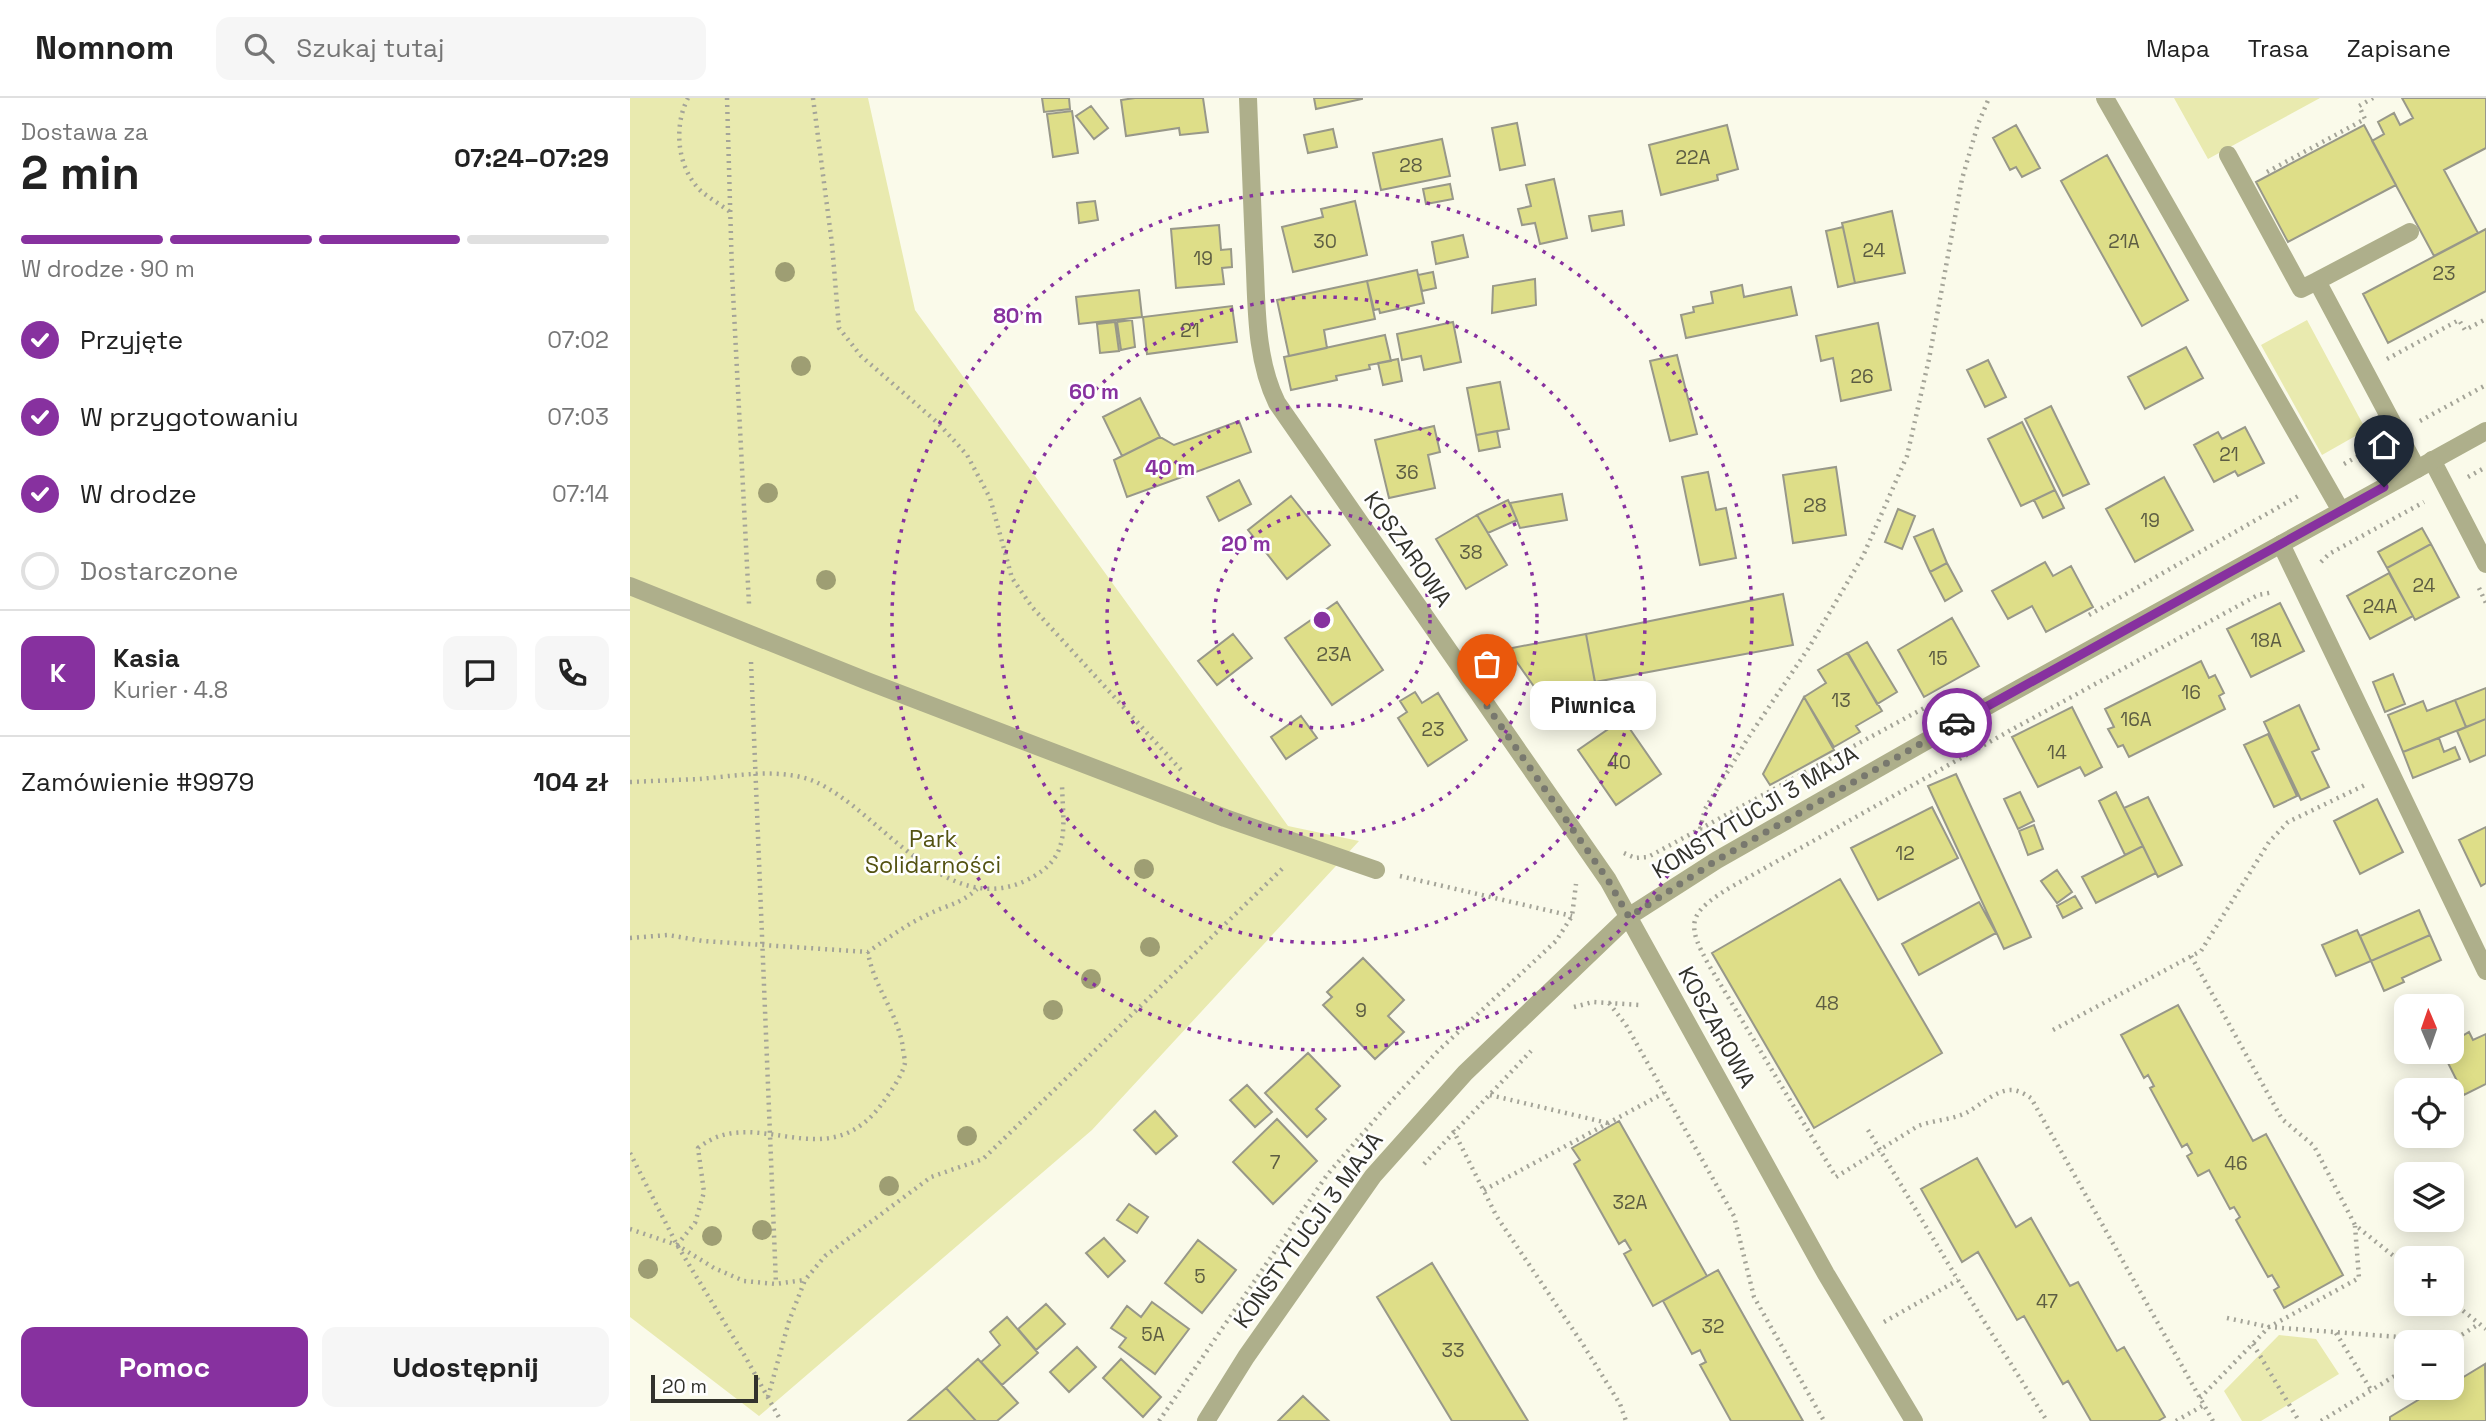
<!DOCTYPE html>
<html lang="pl">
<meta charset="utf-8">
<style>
body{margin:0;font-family:"Space Grotesk",sans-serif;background:#f6f6f6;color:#222;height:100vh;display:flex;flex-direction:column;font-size:26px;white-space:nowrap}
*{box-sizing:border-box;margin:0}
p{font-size:23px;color:#767676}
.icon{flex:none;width:38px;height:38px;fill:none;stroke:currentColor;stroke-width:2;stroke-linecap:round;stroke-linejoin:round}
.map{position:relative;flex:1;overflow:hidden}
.drawer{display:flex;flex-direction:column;background:#fff;width:630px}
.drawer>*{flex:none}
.needle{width:46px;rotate:358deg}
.tools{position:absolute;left:1764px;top:896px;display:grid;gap:14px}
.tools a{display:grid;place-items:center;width:70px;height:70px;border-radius:14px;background:#fff;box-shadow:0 4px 18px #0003;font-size:35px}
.scale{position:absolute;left:21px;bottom:18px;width:107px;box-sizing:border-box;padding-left:7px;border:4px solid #32322c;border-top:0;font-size:19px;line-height:24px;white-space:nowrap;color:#32322c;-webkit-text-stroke:5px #fff;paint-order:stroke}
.pin{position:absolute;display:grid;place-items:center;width:60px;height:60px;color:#fff;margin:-72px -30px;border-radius:50% 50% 50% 0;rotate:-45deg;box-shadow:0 0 7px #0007}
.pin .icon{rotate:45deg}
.courier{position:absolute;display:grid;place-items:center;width:70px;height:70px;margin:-35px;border:5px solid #87319f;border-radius:50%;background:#fff;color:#222;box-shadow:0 2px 9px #0007}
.bubble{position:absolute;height:49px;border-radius:14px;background:#fff;box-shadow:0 4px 18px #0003;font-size:23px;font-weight:800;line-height:49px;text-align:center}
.summary em{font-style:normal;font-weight:800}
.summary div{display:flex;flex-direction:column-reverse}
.summary{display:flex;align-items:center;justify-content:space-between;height:119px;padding:0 21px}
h1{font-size:46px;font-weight:800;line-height:52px}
.bar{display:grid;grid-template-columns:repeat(4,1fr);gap:10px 7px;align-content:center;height:84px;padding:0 21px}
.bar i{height:9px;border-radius:5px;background:#e0e0e0}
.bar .active{background:#87319f}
.bar p{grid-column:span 4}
.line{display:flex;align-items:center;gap:18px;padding:0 21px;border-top:2px solid #e0e0e0}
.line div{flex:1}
.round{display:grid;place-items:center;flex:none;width:74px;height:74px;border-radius:14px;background:#f6f6f6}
ol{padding:0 21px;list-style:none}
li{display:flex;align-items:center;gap:21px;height:77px}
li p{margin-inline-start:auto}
li .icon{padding:7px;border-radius:50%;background:#87319f;color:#fff;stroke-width:4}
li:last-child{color:#767676}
li i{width:38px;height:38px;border:4px solid #e0e0e0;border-radius:50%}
.button{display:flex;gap:14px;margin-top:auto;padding:14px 21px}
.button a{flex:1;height:80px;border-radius:14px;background:#87319f;color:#fff;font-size:28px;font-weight:800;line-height:80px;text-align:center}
.button a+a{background:#f6f6f6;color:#222}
header{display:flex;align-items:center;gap:42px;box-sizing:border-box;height:98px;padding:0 35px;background:#fff;border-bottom:2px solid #e0e0e0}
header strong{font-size:33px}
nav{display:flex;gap:38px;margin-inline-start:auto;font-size:24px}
.search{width:490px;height:63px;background:#f6f6f6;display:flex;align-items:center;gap:18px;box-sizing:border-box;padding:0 24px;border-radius:14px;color:#767676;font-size:26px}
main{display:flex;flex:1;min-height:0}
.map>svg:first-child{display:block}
</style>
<header>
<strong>Nomnom</strong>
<div class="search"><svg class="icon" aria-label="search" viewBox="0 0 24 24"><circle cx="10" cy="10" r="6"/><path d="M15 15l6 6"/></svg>Szukaj tutaj</div>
<nav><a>Mapa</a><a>Trasa</a><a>Zapisane</a></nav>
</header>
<main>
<section class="drawer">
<div class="summary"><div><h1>2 min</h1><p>Dostawa za</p></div><em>07:24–07:29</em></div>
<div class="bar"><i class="active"></i><i class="active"></i><i class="active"></i><i></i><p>W drodze · 90 m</p></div>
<ol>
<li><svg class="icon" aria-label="check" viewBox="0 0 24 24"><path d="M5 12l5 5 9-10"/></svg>Przyjęte<p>07:02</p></li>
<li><svg class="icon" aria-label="check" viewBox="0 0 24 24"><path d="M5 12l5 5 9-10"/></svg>W przygotowaniu<p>07:03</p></li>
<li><svg class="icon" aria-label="check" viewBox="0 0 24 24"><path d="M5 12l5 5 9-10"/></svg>W drodze<p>07:14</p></li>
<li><i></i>Dostarczone</li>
</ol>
<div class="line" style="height:126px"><b class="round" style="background:#87319f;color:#fff">K</b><div><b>Kasia</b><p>Kurier · 4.8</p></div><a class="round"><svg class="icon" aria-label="chat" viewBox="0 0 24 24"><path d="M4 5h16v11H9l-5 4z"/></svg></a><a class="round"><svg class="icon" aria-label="phone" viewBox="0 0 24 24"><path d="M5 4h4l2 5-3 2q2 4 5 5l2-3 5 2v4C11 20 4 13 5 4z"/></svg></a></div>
<div class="line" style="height:91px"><div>Zamówienie #9979</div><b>104 zł</b></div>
<div class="button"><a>Pomoc</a><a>Udostępnij</a></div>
</section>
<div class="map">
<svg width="1856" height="1323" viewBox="0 0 1856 1323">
<rect width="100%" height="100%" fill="#fafaea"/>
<!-- green -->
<path fill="#e9eaaf" d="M0 0H238L285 212 658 728 729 743 462 1032 129 1318 0 1219Z
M1544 0H1690L1578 61Z
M1677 222 1736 332 1692 357 1631 247Z
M1649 1237 1686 1241 1709 1276 1631 1323H1612L1594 1293Z"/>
<!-- building -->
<path fill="#dede88" stroke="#989889" stroke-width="2" d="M412 0H439L440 11 414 14Z
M505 0H573L578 34 550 37 549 30 496 38 491 2Z
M684 0H732V1L686 11Z
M1772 0H1856V50L1814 72 1848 135 1804 158 1742 43 1754 36 1748 24 1764 15 1770 27 1783 20Z
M461 8 478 30 464 41 446 18Z
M442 13 448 55 423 59 417 16Z
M887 25 895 67 870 72 862 30Z
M1097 27 1108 71 1087 77 1088 82 1031 97 1019 47Z
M1386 27 1410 70 1392 79 1386 69 1380 72 1363 40Z
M1734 27 1766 87 1658 144 1626 84Z
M703 31 707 49 678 55 674 37Z
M812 41 820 78 751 92 743 55Z
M1477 57 1558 202 1512 228 1431 83Z
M924 81 937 140 910 146 905 125 892 127 888 111 901 108 896 87Z
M820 86 823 101 796 106 793 91Z
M465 103 468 122 449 125 447 105Z
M725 103 737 157 663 174 652 129 693 119 691 111Z
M992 113 994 127 962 133 959 118Z
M1262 113 1275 175 1225 185 1212 125Z
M589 127 591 152 601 151 602 169 592 170 594 186 546 190 541 131Z
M1213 129 1225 185 1208 189 1196 133Z
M1856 131V193L1758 245 1733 196Z
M833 137 838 159 806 166 802 144Z
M787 172 794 205 750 215 749 211 744 212 737 183Z
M803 174 806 190 792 193 788 177Z
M905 181 906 207 862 215 863 188Z
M737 183 745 221 694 232 697 250 659 258 647 202Z
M1112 187 1114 199 1161 189 1167 217 1056 240 1051 217 1064 214 1063 209 1083 205 1081 194Z
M509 192 512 219 449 226 446 199Z
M602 208 607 244 517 256 513 219Z
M502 222 505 249 491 252 487 224Z
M485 224 489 253 470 255 467 226Z
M823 224 831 264 794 272 791 258 772 262 767 236Z
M1248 225 1261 292 1211 303 1203 260 1191 263 1186 238Z
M755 237 761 263 739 267 740 271 706 278 707 282 661 292 654 259Z
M1556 249 1573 280 1515 311 1498 279Z
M1047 257 1067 336 1040 343 1020 263Z
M768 261 772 283 753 287 748 265Z
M1358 262 1376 299 1355 309 1337 272Z
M870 284 879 331 846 337 837 290Z
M510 300 530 339 492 358 473 319Z
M1421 308 1459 386 1433 398 1395 321Z
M609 323 621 354 497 399 484 362 530 339 544 347Z
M1392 324 1425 392 1391 408 1358 341Z
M804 328 810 354 798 357 805 390 759 400 745 342Z
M1615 329 1634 365 1608 378 1605 373 1584 384 1564 347 1588 334 1592 341Z
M867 333 870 349 849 353 846 337Z
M1206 369 1216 437 1163 445 1153 377Z
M1078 374 1086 412 1096 410 1106 460 1070 467 1052 379Z
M1534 379 1563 432 1505 464 1476 411Z
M609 382 621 406 589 423 577 399Z
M1425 392 1434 410 1413 420 1404 402Z
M932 396 937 422 890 430 880 405Z
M661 398 700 447 657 481 618 432Z
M878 402 887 422 858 435 847 417Z
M1268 411 1285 418 1272 451 1255 444Z
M847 417 877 467 836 491 806 441Z
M1792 430 1801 446 1757 470 1748 454Z
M1303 431 1317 465 1300 474 1284 439Z
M1801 446 1829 499 1785 522 1757 470Z
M1415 464 1423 478 1441 468 1463 509 1416 534 1402 508 1378 521 1362 493Z
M1317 465 1332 493 1315 503 1300 474Z
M1759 475 1783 518 1740 541 1717 498Z
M1153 496 1163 547 965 584 956 536Z
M707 504 753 572 702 607 655 540Z
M1650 505 1674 553 1621 579 1597 531Z
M1322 520 1349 568 1294 599 1268 552Z
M603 536 622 560 587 587 568 563Z
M956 536 966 590 912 600 884 560 882 550Z
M1237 544 1267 594 1247 606 1218 555Z
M1217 555 1252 613 1226 628 1230 634 1204 649 1174 599 1196 585 1188 572Z
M1571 563 1579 580 1585 577 1594 595 1589 598 1595 611 1499 659 1493 647 1488 649 1478 631 1484 629 1475 611Z
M1763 576 1775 606 1755 614 1743 584Z
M1856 590V621L1836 629 1825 602Z
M785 594 792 605 808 595 837 642 798 668 768 620 777 614 770 603Z
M1174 599 1204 652 1140 687 1133 676Z
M1825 602 1836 629 1773 654 1758 617 1793 603 1797 613Z
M1669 607 1689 651 1682 654 1699 689 1671 702 1634 624Z
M1442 609 1472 669 1455 678 1450 669 1408 689 1382 639Z
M671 618 687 640 656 661 641 639Z
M993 621 1031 676 986 707 948 652Z
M1856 621V657L1840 664 1827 633Z
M1638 636 1667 698 1644 709 1614 647Z
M1809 640 1814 654 1825 649 1830 661 1783 680 1773 654Z
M1326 676 1401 839 1374 851 1298 688Z
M1390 694 1404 723 1388 731 1374 701Z
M1486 694 1513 748 1495 757 1469 703Z
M1518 699 1552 767 1528 779 1494 710Z
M1747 701 1773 754 1730 776 1704 723Z
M1302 709 1328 760 1248 802 1221 750Z
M1404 727 1413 751 1398 757 1389 733Z
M1856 729V785L1851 788 1829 742Z
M1513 748 1526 775 1466 805 1452 779Z
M1427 772 1442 794 1427 805 1411 783Z
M1210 781 1312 955 1184 1030 1082 855Z
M1445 798 1452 810 1433 820 1427 808Z
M1349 804 1366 835 1289 877 1272 846Z
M1789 812 1800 837 1741 863 1730 838Z
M1727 832 1741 863 1706 878 1692 847Z
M1800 837 1811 862 1772 880 1774 884 1754 893 1741 863Z
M733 860 774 902 758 918 774 934 745 961 693 907 702 899 697 894Z
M1548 907 1623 1043 1636 1036 1713 1177 1654 1210 1644 1192 1649 1189 1642 1177 1638 1179 1606 1122 1610 1119 1604 1109 1600 1111 1579 1072 1568 1078 1557 1058 1562 1055 1557 1046 1552 1049 1520 990 1524 988 1518 977 1514 980 1491 937Z
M1839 934 1843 942 1856 936V986L1834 997 1814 957 1832 947 1829 940Z
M678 955 710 988 686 1011 696 1021 677 1039 635 995Z
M617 987 642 1014 625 1029 600 1002Z
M525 1013 547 1038 526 1056 504 1032Z
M647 1021 687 1063 643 1106 603 1064Z
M989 1023 1077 1178 1023 1208 994 1156 1001 1152 995 1142 989 1146 944 1066 950 1062 942 1050Z
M1347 1060 1386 1129 1401 1120 1440 1188 1448 1184 1487 1253 1494 1249 1535 1319 1528 1323H1461L1438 1283 1433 1286 1394 1218 1387 1222 1348 1154 1332 1164 1291 1091Z
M499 1106 518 1119 507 1135 487 1122Z
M474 1140 495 1163 478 1179 456 1155Z
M568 1142 606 1172 572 1215 535 1185Z
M802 1165 898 1323H822L747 1199Z
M1088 1172 1173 1323H1101L1070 1267 1076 1264 1070 1252 1062 1256 1033 1203Z
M522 1204 559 1231 525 1276 489 1249 496 1240 481 1230 497 1208 511 1219Z
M416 1206 435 1226 406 1252 388 1231Z
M377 1219 408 1255 372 1287 351 1264 370 1247 360 1234Z
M447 1249 466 1269 439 1294 420 1274Z
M348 1261 388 1305 367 1323H346L316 1290Z
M491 1261 531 1299 513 1319 473 1280Z
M1855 1266 1856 1323H1760V1319L1808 1290H1822V1286Z
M316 1290 346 1323H278Z
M673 1298 699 1323H648Z"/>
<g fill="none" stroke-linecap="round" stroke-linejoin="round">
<!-- path -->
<path stroke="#a4a498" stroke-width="4.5" stroke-dasharray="2 5" stroke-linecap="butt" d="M58 0C43 29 47 71 72 94 81 101 91 107 100 114
M97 0 102 175 119 506
M183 0 202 146 209 230 231 258 309 326 337 357 360 400 382 480 402 509 551 672
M1637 74 1735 21 1729 8 1743 0
M1757 261 1829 222 1835 232 1856 221
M1790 323 1856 287
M1714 366 1746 348
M1838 379 1856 369
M1691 464 1699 456 1794 404
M1849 490 1856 505
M1459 517 1670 397
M121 564 146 1186
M0 684C23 683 46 682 69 681 106 678 151 669 186 684 251 714 315 822 397 782 442 760 433 730 432 686
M1070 731 1075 711 1118 640 1178 551 1233 458 1277 358 1299 261 1332 81 1348 26 1359 0
M994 755 1005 760 1018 759 1296 609
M770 778 942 818
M0 840 38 837 73 843 238 854C258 840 277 826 299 816 319 806 329 807 347 791
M1561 858 1652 1021 1684 1048 1725 1127 1776 1168
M979 905 996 927 1104 1118 1124 1199 1194 1323
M944 909 963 904 1010 907
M1423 932 1571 853 1639 744 1658 724 1737 686
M860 997 978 1025
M823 1032 867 1119 952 1245 990 1306 996 1323
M1238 1032 1328 1182 1417 1323
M0 1055 47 1147 116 1260 151 1323
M794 1066 901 953
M854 1092 1034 995
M0 1131 47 1147 84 1170 114 1183 146 1186 174 1182
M47 1147 65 1125 74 1094 68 1050C127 1003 197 1084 254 1003 261 993 272 978 275 965 275 961 273 954 273 950 268 915 243 888 238 854
M1822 1204 1856 1231
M1597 1220 1639 1229 1821 1243
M1254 1224 1328 1182
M1706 1235 1741 1292
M1820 1244 1849 1226
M1623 1246 1669 1323
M138 1299 159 1223 175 1182 195 1158 301 1079 353 1061 655 768
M1570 1300 1639 1229 1729 1180 1725 1128
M529 1323 697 1077 753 1012 808 953 926 843 942 818 946 786
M1546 1323 1574 1307
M1583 1323 1401 1000C1395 996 1388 992 1381 992 1366 992 1349 1008 1336 1015 1321 1022 1304 1022 1288 1028L1206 1079 1080 869C1055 825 1058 815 1101 789L1381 632 1628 497 1644 494
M1691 1323 1776 1271"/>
<!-- service -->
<path stroke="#aeaf8b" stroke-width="18" d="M1598 57 1671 191 1687 183
M1780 134 1687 183 1787 371
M1802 362 1856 466
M1651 446 1856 873"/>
<!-- pedestrian -->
<path stroke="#aeaf8b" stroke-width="18" d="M0 488 237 583 595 720 746 772"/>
<!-- minor -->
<path stroke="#aeaf8b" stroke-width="18" d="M618 0C620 50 622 101 624 151 627 203 624 258 647 305L978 782 1196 1176 1284 1323
M1475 0 1711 413
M576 1323 616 1259 743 1078 835 975 998 819 1087 762 1363 605 1856 333"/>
</g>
<!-- trees -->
<g fill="#9e9e73">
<circle cx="155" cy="174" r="10"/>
<circle cx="171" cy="268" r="10"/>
<circle cx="138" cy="395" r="10"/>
<circle cx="196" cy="482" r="10"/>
<circle cx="514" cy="771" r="10"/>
<circle cx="520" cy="849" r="10"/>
<circle cx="461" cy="881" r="10"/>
<circle cx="423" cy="912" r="10"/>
<circle cx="337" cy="1038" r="10"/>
<circle cx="259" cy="1088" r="10"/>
<circle cx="132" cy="1132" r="10"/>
<circle cx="82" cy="1138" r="10"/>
<circle cx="18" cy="1171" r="10"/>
</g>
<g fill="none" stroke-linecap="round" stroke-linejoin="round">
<!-- done -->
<path stroke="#78786e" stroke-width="7" stroke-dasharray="0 12.6" d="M857 608 978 782 999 819 1087 762 1327 625"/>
<!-- route -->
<path stroke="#87319f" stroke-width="9" d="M1327 625 1754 389"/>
</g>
<!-- distance rings -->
<g fill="none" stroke="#87319f" stroke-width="3.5" stroke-dasharray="3.5 7">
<circle cx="692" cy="522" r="108"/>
<circle cx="692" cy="522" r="215"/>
<circle cx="692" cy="522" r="323"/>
<circle cx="692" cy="522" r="430"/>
</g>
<g text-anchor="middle" stroke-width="5" stroke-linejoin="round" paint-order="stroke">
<!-- number labels -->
<g font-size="19" fill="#5d5d43">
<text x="1063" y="66">22A</text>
<text x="781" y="74">28</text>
<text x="695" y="150">30</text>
<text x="1494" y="150">21A</text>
<text x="1244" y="159">24</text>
<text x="573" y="167">19</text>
<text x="1814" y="182">23</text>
<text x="560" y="239">21</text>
<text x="1232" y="285">26</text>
<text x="1599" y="363">21</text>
<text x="777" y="381">36</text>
<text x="1185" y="414">28</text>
<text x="1520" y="429">19</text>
<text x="841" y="461">38</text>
<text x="1794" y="494">24</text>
<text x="1750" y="515">24A</text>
<text x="1636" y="549">18A</text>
<text x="704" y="563">23A</text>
<text x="1308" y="567">15</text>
<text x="1561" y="601">16</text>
<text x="1211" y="609">13</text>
<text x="1506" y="628">16A</text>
<text x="803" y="638">23</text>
<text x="1427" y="661">14</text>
<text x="989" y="671">40</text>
<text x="1275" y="762">12</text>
<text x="1197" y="912">48</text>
<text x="731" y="919">9</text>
<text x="645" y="1071">7</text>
<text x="1606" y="1072">46</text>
<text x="1000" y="1111">32A</text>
<text x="570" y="1185">5</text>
<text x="1417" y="1210">47</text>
<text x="1083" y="1235">32</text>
<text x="523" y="1243">5A</text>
<text x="823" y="1259">33</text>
</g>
<!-- street labels -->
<g font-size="23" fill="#32322c" stroke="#fff">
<text transform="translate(778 451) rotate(55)" y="8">KOSZAROWA</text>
<text transform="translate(1125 714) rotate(-31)" y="8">KONSTYTUCJI 3 MAJA</text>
<text transform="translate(1087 929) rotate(61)" y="8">KOSZAROWA</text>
<text transform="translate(678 1132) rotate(-54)" y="8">KONSTYTUCJI 3 MAJA</text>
</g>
<!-- park labels -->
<g font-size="23" fill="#535211" stroke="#fff">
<text x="303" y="749">Park<tspan x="303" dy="26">Solidarności</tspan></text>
</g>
</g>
<circle cx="692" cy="522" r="10" fill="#87319f" stroke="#fff" stroke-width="3.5"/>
<g font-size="21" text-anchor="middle" font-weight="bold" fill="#87319f" stroke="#fff" stroke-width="5" stroke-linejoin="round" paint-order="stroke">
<text x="388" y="225">80 m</text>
<text x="464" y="301">60 m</text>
<text x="540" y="377">40 m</text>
<text x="616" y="453">20 m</text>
</g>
</svg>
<div class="tools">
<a><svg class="needle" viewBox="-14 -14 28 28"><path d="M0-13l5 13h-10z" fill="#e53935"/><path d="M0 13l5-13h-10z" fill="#767676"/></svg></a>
<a><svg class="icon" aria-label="locate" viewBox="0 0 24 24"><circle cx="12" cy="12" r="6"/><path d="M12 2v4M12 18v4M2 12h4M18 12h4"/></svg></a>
<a><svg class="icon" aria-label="layers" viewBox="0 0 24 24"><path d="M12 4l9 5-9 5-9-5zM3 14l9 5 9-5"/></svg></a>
<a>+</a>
<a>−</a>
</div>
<div class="scale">20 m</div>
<div class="pin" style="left:857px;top:608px;background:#ea580c"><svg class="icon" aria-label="bag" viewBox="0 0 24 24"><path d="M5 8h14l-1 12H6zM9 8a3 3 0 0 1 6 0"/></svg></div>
<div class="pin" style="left:1754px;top:389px;background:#1f2937"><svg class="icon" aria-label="home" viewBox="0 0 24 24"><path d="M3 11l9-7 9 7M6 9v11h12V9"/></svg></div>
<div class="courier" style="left:1327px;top:625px"><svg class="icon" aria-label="car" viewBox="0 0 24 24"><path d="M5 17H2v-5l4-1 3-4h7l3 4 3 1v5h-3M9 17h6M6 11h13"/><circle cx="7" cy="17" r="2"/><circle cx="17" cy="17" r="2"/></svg></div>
<div class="bubble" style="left:900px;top:583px;width:126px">Piwnica</div>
</div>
</main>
